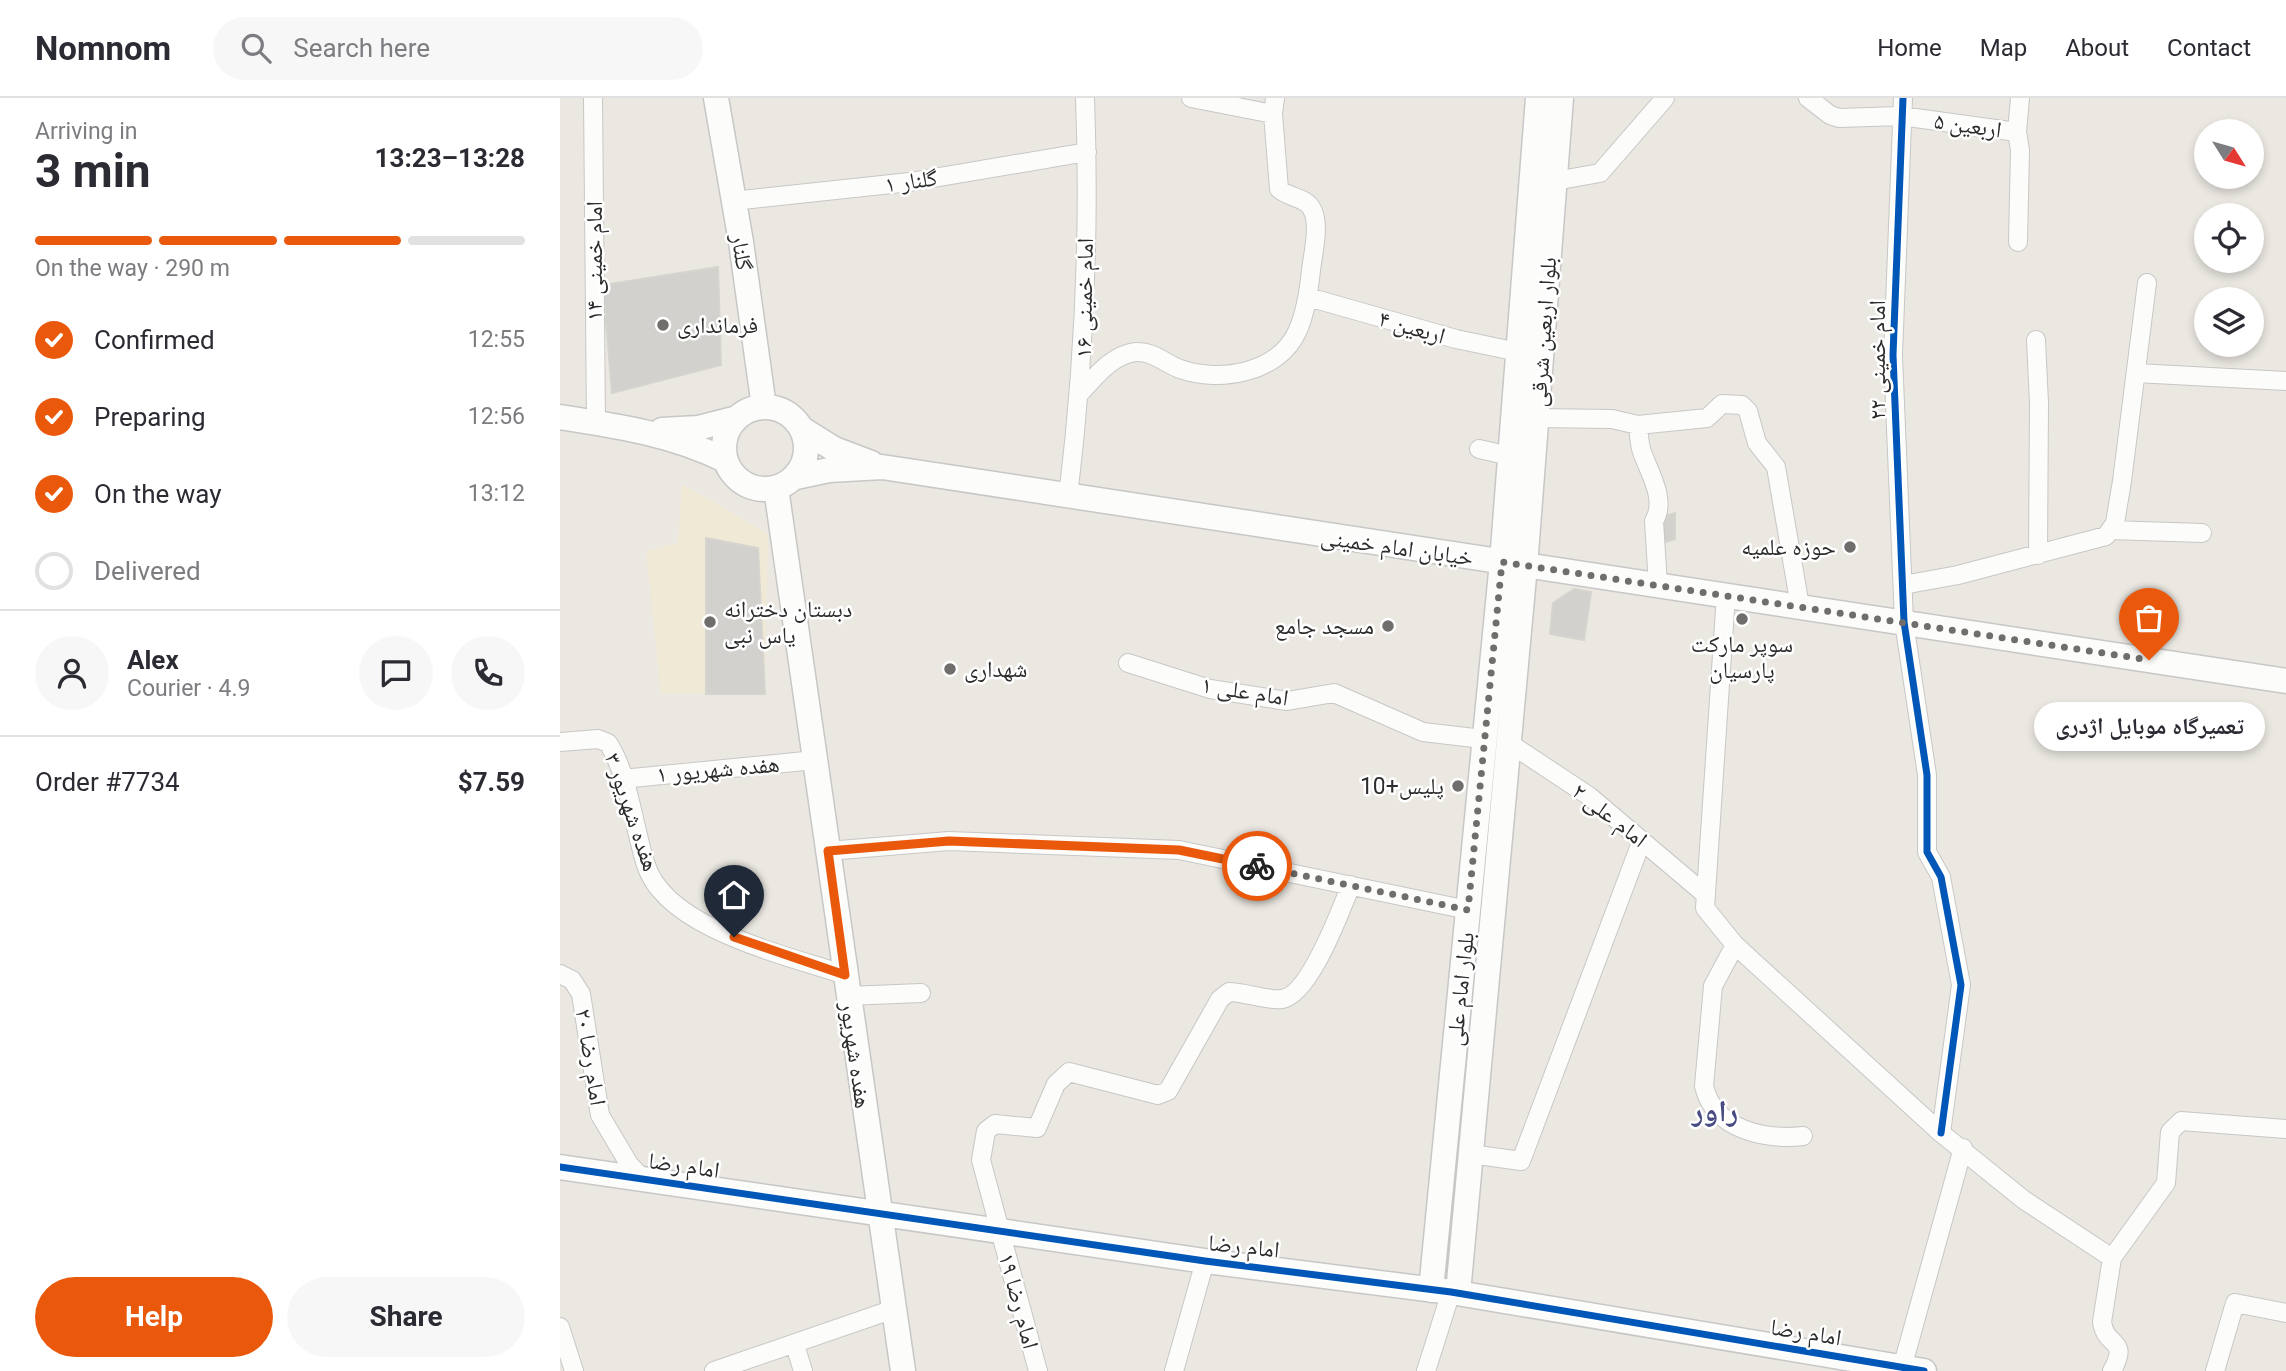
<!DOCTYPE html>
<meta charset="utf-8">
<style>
body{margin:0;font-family:Roboto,"Noto Naskh Arabic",sans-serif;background:#f7f7f7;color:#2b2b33;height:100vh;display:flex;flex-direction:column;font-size:26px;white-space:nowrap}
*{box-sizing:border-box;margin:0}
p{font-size:23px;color:#7c7c81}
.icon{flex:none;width:38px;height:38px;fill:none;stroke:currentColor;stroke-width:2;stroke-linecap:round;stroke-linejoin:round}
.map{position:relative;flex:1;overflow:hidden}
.details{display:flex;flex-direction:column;background:#fff;width:560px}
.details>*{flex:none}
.needle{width:46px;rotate:127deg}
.tools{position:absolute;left:1634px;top:21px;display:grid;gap:14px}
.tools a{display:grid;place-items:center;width:70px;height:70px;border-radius:50%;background:#fff;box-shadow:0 4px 10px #0003;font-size:35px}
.pin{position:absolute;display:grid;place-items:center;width:60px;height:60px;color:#fff;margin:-72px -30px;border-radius:50% 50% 50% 0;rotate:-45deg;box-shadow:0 0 7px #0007}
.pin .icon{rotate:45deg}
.courier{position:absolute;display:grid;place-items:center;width:70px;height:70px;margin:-35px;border:5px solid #ea580c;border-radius:50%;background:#fff;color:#222;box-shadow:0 2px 9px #0007}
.bubble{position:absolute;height:49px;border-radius:24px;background:#fff;box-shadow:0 4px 10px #0003;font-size:23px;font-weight:700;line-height:49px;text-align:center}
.headline em{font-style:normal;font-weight:700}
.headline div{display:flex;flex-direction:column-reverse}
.headline{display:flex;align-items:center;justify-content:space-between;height:119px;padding:0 35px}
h1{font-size:46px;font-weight:700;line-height:52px}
.bar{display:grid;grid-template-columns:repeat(4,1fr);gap:10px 7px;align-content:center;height:84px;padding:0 35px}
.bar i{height:9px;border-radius:5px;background:#e1e1e2}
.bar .on{background:#ea580c}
.bar p{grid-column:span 4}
.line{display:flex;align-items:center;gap:18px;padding:0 35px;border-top:2px solid #e1e1e2}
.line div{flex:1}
.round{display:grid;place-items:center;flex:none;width:74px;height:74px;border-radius:37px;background:#f7f7f7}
ol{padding:0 35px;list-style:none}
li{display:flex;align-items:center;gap:21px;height:77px}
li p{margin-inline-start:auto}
li .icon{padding:7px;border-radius:50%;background:#ea580c;color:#fff;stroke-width:4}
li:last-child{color:#7c7c81}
li i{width:38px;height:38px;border:4px solid #e1e1e2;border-radius:50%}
.action{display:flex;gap:14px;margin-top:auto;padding:14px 35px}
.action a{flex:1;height:80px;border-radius:42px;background:#ea580c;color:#fff;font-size:28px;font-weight:700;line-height:80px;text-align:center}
.action a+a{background:#f7f7f7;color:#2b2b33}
header{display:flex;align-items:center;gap:42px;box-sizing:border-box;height:98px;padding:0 35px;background:#fff;border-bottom:2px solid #e1e1e2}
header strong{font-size:33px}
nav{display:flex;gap:38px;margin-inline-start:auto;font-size:24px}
.search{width:490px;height:63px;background:#f7f7f7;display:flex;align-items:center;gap:18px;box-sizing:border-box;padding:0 24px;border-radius:38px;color:#7c7c81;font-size:26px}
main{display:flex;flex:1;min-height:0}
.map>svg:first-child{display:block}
</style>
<header>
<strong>Nomnom</strong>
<div class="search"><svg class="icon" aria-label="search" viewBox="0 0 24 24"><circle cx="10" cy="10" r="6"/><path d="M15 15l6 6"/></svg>Search here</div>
<nav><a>Home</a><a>Map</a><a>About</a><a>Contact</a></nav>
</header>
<main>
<section class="details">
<div class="headline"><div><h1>3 min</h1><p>Arriving in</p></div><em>13:23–13:28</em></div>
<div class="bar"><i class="on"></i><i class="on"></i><i class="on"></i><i></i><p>On the way · 290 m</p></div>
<ol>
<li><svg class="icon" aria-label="check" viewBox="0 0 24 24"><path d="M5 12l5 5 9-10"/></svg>Confirmed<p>12:55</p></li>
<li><svg class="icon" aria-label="check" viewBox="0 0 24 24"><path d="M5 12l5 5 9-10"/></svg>Preparing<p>12:56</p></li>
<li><svg class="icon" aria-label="check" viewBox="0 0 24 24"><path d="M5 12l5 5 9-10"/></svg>On the way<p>13:12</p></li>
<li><i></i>Delivered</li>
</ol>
<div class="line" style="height:126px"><a class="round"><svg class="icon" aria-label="person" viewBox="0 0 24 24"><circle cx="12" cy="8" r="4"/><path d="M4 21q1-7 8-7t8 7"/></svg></a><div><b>Alex</b><p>Courier · 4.9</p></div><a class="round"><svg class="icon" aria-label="chat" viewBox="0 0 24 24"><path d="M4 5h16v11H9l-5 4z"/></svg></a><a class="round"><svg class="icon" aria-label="phone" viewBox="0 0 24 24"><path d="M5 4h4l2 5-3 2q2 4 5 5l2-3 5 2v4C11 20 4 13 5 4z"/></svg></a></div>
<div class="line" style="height:91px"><div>Order #7734</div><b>$7.59</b></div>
<div class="action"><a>Help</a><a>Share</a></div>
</section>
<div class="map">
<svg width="1726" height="1273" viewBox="0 0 1726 1273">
<rect width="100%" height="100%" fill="#ebe8e2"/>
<!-- education -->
<path fill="#efe9d6" d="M122 386 208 436 205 596 101 595 86 453 118 445Z"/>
<!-- building -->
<path fill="#d3d1cd" stroke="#d6d4ce" stroke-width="2" d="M158 169 161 267 52 295 43 187Z
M1115 415V441L1100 446 1098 420Z
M146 440 198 450 205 596H146Z
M1014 491 1031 494 1024 542 990 536 993 505Z"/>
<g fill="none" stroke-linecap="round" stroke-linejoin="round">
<defs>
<path id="street" d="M33 0 36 325
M631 0 713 16
M1248 0 1270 17 1279 20 1341 18 1457 34 1460 0
M1343 0 1333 257 1344 524 1367 677V754L1381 779 1401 887 1381 1035
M1457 34 1460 52 1458 144
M995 83 1040 75 1105 0
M173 103 350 84 527 54
M748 199 896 241 958 254
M1476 242 1479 305 1478 457
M1576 275 1726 283
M521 294C536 278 553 256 576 254 593 253 606 266 620 271 660 285 718 275 737 234 746 215 749 192 751 172 753 154 763 118 747 105 739 99 727 98 719 91L713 16 715 0
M976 320 1052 321 1078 327C1079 335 1079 346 1082 354 1089 374 1107 402 1094 423L1098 487
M1078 327 1147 320 1162 306 1182 307 1188 313 1197 345 1216 369 1240 508
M919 351 950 358
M508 399C524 267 530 133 525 0
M1550 432 1642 435
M1343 487 1398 477 1546 438 1555 425 1562 383 1587 185
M1166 497 1145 810 1175 847 1381 1035 1464 1102 1552 1160
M568 565 650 591 727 603 774 595 863 634 923 641
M0 644 38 641 48 645C69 677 74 731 86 767 106 831 227 857 285 877
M949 645 1029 698 1146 797
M62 681 255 662
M268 753 389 743 619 752 908 812
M1175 847 1153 888 1144 988C1154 1032 1205 1042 1243 1038
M0 876 12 882 21 896 40 1017 69 1066 82 1080
M288 898 361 895
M911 1056 961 1063 1082 742
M0 1229 14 1273
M235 1247 243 1273
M1342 1270 1403 1050
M154 1273 334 1211
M478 1273 421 1062 426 1033 435 1026 477 1030 496 986 509 974 598 997 608 993 660 901 669 894C685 894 706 903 722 901 750 897 781 811 791 787
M614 1273 645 1163
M866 1273 891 1194
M1552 1273C1570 1239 1546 1251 1542 1224L1552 1160 1606 1085 1610 1034 1621 1023 1726 1031
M1655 1273 1675 1205 1726 1215"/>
<path id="secondary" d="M156 0 181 144 204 309
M164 350a41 41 0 1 1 82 0a41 41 0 1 1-82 0Z
M0 319C58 328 112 336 165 362
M242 331 274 351 311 365
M102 332 138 330 177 320
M236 379 269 372 322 369 1726 583
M216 390 343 1273
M0 1069 645 1163 891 1194 1364 1273
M871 1192 942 464 978 0
M898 1195 965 468 1001 0"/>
</defs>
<!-- street casing -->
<use href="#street" stroke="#c8c7c7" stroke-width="20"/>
<!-- secondary casing -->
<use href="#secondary" stroke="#c8c7c7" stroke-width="27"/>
<!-- street -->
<use href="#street" stroke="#fcfcfb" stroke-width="18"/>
<!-- secondary -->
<use href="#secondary" stroke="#fcfcfb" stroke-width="24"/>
<defs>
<path id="cycleway" d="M1343 0 1333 257 1344 524 1367 677V754L1381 779 1401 887 1381 1035
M0 1069 645 1163 891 1194 1364 1273"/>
</defs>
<!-- cycleway casing -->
<use href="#cycleway" stroke="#fff" stroke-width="11"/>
<!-- cycleway -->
<use href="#cycleway" stroke="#0057b8" stroke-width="7"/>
</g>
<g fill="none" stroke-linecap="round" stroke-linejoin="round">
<!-- done -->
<path stroke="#6f6e6c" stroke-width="7" stroke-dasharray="0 12.6" d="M697 768 908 812 942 464 1589 562"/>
<!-- route -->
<path stroke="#ea580c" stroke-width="9" d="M174 839 285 877 268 753 389 743 619 752 697 768"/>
</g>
<!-- markers -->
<g fill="#6f6e6c" stroke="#fff" stroke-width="2.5">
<circle cx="103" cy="227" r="7"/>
<circle cx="1290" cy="449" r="7"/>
<circle cx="1182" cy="521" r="7"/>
<circle cx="150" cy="524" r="7"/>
<circle cx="828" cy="528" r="7"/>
<circle cx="390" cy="571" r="7"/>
<circle cx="898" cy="688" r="7"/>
</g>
<g text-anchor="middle" stroke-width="5" stroke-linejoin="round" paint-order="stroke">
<!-- street labels -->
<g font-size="23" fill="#2c2c2c" stroke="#fff">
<text transform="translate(1408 27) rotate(8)" y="8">اربعین ۵</text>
<text transform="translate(351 83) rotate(-8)" y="8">گلنار ۱</text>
<text transform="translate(182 154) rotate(81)" y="8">گلنار</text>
<text transform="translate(34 163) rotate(-90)" y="8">امام خمینی ۱۴</text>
<text transform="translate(524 200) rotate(-89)" y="8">امام خمینی ۱۶</text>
<text transform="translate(852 229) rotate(16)" y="8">اربعین ۴</text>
<text transform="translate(983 234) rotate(-86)" y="8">بلوار اربعین شرقی</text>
<text transform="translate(1317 262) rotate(-90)" y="8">امام خمینی ۲۲</text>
<text transform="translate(837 449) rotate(8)" y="8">خیابان امام خمینی</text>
<text transform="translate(685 593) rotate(9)" y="8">امام علی ۱</text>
<text transform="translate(158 671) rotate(-5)" y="8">هفده شهریور ۱</text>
<text transform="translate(72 714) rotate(71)" y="8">هفده شهریور ۳</text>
<text transform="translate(1050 717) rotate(38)" y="8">امام علی ۲</text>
<text transform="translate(900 891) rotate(-84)" y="8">بلوار امام علی</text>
<text transform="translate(296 957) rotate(82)" y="8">هفده شهریور</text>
<text transform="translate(31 959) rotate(81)" y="8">امام رضا ۲۰</text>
<text transform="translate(124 1067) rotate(8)" y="8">امام رضا</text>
<text transform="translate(684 1148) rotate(6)" y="8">امام رضا</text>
<text transform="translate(459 1203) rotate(75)" y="8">امام رضا ۱۹</text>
<text transform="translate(1246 1234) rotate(9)" y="8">امام رضا</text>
</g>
<!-- poi labels -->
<g font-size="23" fill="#2c2c2c" stroke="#fff" text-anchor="start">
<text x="117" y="235">فرمانداری</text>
<text x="1276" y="457" text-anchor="end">حوزه علمیه</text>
<text x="164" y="519">دبستان دخترانه<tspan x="164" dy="26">یاس نبی</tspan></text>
<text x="814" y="536" text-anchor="end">مسجد جامع</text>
<text x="1182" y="554" text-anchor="middle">سوپر مارکت<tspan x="1182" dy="26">پارسیان</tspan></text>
<text x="404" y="579">شهداری</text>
<text x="884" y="696" text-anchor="end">پلیس+10</text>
</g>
<!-- district labels -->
<g font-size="30" font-weight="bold" fill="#484c82" stroke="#fff">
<text x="1155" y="1023">راور</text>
</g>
</g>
</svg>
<div class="tools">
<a><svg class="needle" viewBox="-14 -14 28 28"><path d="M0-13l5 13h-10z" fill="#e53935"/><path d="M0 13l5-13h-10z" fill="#7c7c81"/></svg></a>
<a><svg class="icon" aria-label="locate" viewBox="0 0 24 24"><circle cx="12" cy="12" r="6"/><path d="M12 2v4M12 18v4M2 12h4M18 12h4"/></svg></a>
<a><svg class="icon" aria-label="layers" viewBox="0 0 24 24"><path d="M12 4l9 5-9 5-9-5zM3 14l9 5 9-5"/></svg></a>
</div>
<div class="pin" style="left:1589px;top:562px;background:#ea580c"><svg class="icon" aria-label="bag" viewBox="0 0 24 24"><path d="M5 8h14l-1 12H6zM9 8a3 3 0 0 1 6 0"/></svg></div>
<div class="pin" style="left:174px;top:839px;background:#1f2937"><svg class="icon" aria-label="home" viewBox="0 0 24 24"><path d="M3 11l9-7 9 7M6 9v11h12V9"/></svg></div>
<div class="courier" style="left:697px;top:768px"><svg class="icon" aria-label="bike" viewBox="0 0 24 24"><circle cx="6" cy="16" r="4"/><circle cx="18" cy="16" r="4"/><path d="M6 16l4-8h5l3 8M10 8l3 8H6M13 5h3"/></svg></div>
<div class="bubble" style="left:1474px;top:604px;width:231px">تعمیرگاه موبایل اژدری</div>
</div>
</main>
